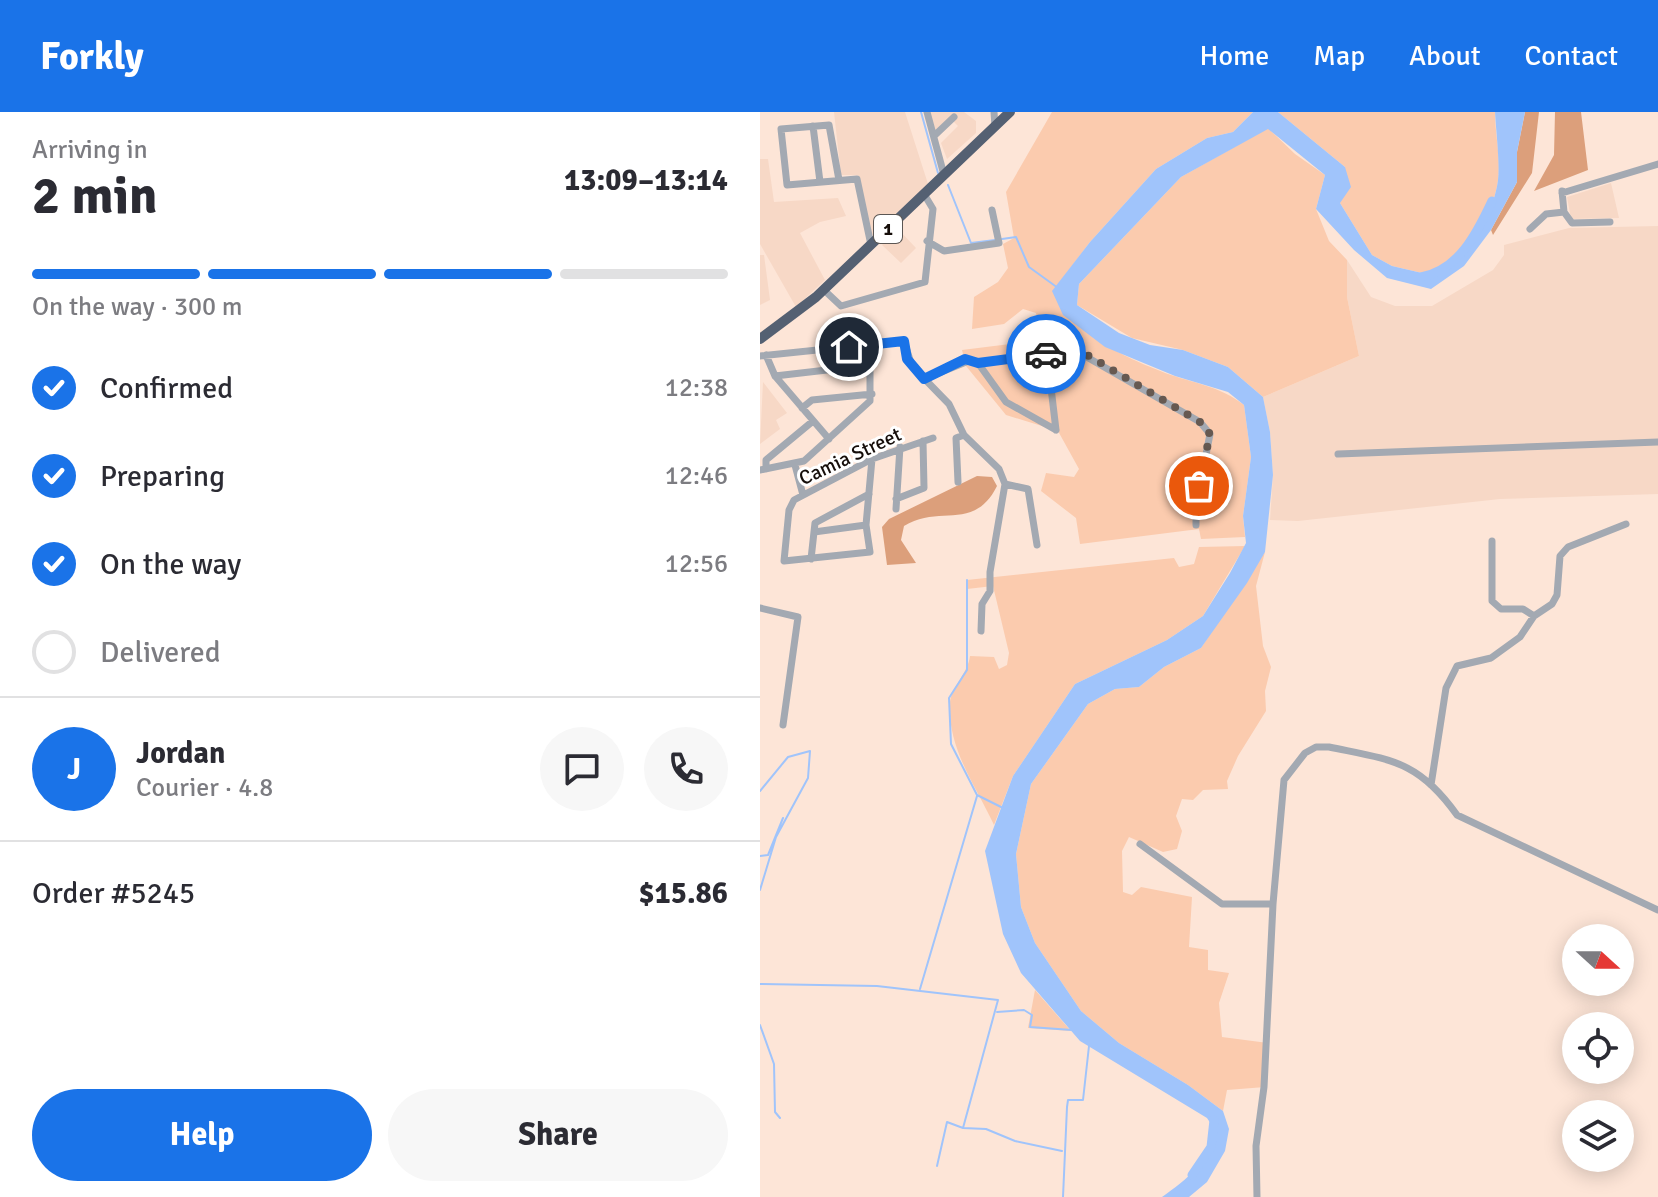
<!DOCTYPE html>
<meta charset="utf-8">
<style>
body{margin:0;font-family:Signika,sans-serif;background:#f7f7f7;color:#2b2b33;height:100vh;display:flex;flex-direction:column;font-size:30px;white-space:nowrap}
*{box-sizing:border-box;margin:0}
p{font-size:26px;color:#7c7c81}
.icon{flex:none;width:44px;height:44px;fill:none;stroke:currentColor;stroke-width:2;stroke-linecap:round;stroke-linejoin:round}
.map{position:relative;flex:1;overflow:hidden}
.sheet{display:flex;flex-direction:column;background:#fff;width:760px}
.sheet>*{flex:none}
.needle{width:52px;rotate:111deg}
.controls{position:absolute;left:802px;top:812px;display:grid;gap:16px}
.controls a{display:grid;place-items:center;width:72px;height:72px;border-radius:50%;background:#fff;box-shadow:0 4px 20px #0003;font-size:40px}
.pin{position:absolute;display:grid;place-items:center;width:68px;height:68px;color:#fff;margin:-34px;border:4px solid #fff;border-radius:50%;box-shadow:0 2px 8px #0007}
.courier{position:absolute;display:grid;place-items:center;width:80px;height:80px;margin:-40px;border:6px solid #1a73e8;border-radius:50%;background:#fff;color:#222;box-shadow:0 2px 10px #0007}
.overview em{font-style:normal;font-weight:700}
.overview div{display:flex;flex-direction:column-reverse}
.overview{display:flex;align-items:center;justify-content:space-between;height:136px;padding:0 32px}
h1{font-size:52px;font-weight:700;line-height:60px}
.bar{display:grid;grid-template-columns:repeat(4,1fr);gap:12px 8px;align-content:center;height:96px;padding:0 32px}
.bar i{height:10px;border-radius:6px;background:#e1e1e2}
.bar .selected{background:#1a73e8}
.bar p{grid-column:span 4}
.line{display:flex;align-items:center;gap:20px;padding:0 32px;border-top:2px solid #e1e1e2}
.line div{flex:1}
.round{display:grid;place-items:center;flex:none;width:84px;height:84px;border-radius:42px;background:#f7f7f7}
ol{padding:0 32px;list-style:none}
li{display:flex;align-items:center;gap:24px;height:88px}
li p{margin-inline-start:auto}
li .icon{padding:8px;border-radius:50%;background:#1a73e8;color:#fff;stroke-width:4}
li:last-child{color:#7c7c81}
li i{width:44px;height:44px;border:4px solid #e1e1e2;border-radius:50%}
.primary-button{display:flex;gap:16px;margin-top:auto;padding:16px 32px}
.primary-button a{flex:1;height:92px;border-radius:48px;background:#1a73e8;color:#fff;font-size:32px;font-weight:700;line-height:92px;text-align:center}
.primary-button a+a{background:#f7f7f7;color:#2b2b33}
header{display:flex;align-items:center;gap:48px;box-sizing:border-box;height:112px;padding:0 40px;background:#1a73e8;color:#fff}
header strong{font-size:38px}
nav{display:flex;gap:44px;margin-inline-start:auto;font-size:28px}
main{display:flex;flex:1;min-height:0}
.map>svg:first-child{display:block}
</style>
<header>
<strong>Forkly</strong>
<nav><a>Home</a><a>Map</a><a>About</a><a>Contact</a></nav>
</header>
<main>
<section class="sheet">
<div class="overview"><div><h1>2 min</h1><p>Arriving in</p></div><em>13:09–13:14</em></div>
<div class="bar"><i class="selected"></i><i class="selected"></i><i class="selected"></i><i></i><p>On the way · 300 m</p></div>
<ol>
<li><svg class="icon" aria-label="check" viewBox="0 0 24 24"><path d="M5 12l5 5 9-10"/></svg>Confirmed<p>12:38</p></li>
<li><svg class="icon" aria-label="check" viewBox="0 0 24 24"><path d="M5 12l5 5 9-10"/></svg>Preparing<p>12:46</p></li>
<li><svg class="icon" aria-label="check" viewBox="0 0 24 24"><path d="M5 12l5 5 9-10"/></svg>On the way<p>12:56</p></li>
<li><i></i>Delivered</li>
</ol>
<div class="line" style="height:144px"><b class="round" style="background:#1a73e8;color:#fff">J</b><div><b>Jordan</b><p>Courier · 4.8</p></div><a class="round"><svg class="icon" aria-label="chat" viewBox="0 0 24 24"><path d="M4 5h16v11H9l-5 4z"/></svg></a><a class="round"><svg class="icon" aria-label="phone" viewBox="0 0 24 24"><path d="M5 4h4l2 5-3 2q2 4 5 5l2-3 5 2v4C11 20 4 13 5 4z"/></svg></a></div>
<div class="line" style="height:104px"><div>Order #5245</div><b>$15.86</b></div>
<div class="primary-button"><a>Help</a><a>Share</a></div>
</section>
<div class="map">
<svg width="898" height="1085" viewBox="0 0 898 1085">
<rect width="100%" height="100%" fill="#fde5d7"/>
<!-- built -->
<path fill="#f7d8c6" d="M74 0H145L168 72 111 125 98 63H81Z
M168 0H204L216 9V21L187 47 181 31 198 14 191 7 175 21Z
M0 47H8L14 90 78 86 86 104 60 110 40 121 65 168 36 195 0 132Z
M851 71 859 106 811 107 807 85Z
M898 114V382L740 387 538 409 510 408 513 363 510 320 503 285 599 244 587 185V148L611 185 635 194H672L733 158 744 143V133L809 116Z
M137 116 156 136 141 151 122 133Z
M0 143H4L10 188 0 193Z
M3 270 27 301 16 308 20 317 0 332Z"/>
<!-- green -->
<path fill="#fbcbae" d="M292 0H493L473 20 447 26 396 57 330 130 293 179C334 229 350 240 411 263 438 272 461 275 484 293L491 345 483 404 485 425 441 427 439 417 320 432 316 406 281 379 286 361 314 365 319 357 298 319 246 303 206 254 202 238 281 228 276 201 263 197 244 212 212 217 214 185 238 170 248 156 243 132 254 126 246 80Z
M518 0H735C735 22 741 47 738 68 733 106 706 144 675 164L632 154 612 143 580 91 585 55Z
M508 16 535 42 565 63 556 97 569 129 587 148V185L599 244 503 285 468 255 423 238 372 226 317 193 319 172 421 65Z
M485 434 443 504 407 528 315 572 253 664 234 713C216 674 187 636 190 590 192 574 208 561 210 544L234 545 239 557 247 553 249 541 233 474 207 477V468L414 446 419 455 434 452 439 435Z
M505 440 496 474 503 534 511 555 505 579 506 599 478 644 467 669 468 677 443 678 433 688 422 687 416 704 422 719 417 737 403 740 369 725 362 739 363 780 372 783 381 775 432 785 429 835 448 838V858L469 861 459 891 462 925 508 931 505 975 467 978 463 999 428 973 359 931 321 899 275 831 261 795 256 742 271 672 328 592 355 577 379 575 404 555 441 536Z
M275 878 311 919 268 916Z"/>
<!-- forest -->
<path fill="#dc9f7b" d="M765 0H779L772 61 733 123 731 118 757 70V40Z
M795 0H821L828 58 774 79 794 43Z
M217 364 232 365 237 374C214 420 180 392 144 414L141 428 156 451 127 453 122 415 129 407Z"/>
<!-- water -->
<path fill="#a0c4fb" d="M493 0H518L585 55 591 75 580 91 612 143 632 154 675 164C706 144 733 106 738 68 740 50 736 20 735 0H765L757 40V70L731 118 704 154 671 177 627 166 594 138 556 97 565 63 508 17 421 65 319 172 317 193 359 221 390 233 423 238 468 255 503 285 510 320 513 363 505 440 487 471 441 536 404 555 379 575 355 577 328 592 271 672 256 742 261 795 275 831 321 899 359 931 428 973 463 999 469 1017 465 1039 447 1070 429 1085H402C427 1067 450 1050 455 1018L447 1006 320 929 261 861 243 822 225 739 253 664 315 572 407 528 443 504 470 461 486 431 483 404 491 345 484 293 468 280 415 264 345 235 303 203 292 179 330 130 396 57 447 26 473 20Z"/>
<g fill="none" stroke-linecap="round" stroke-linejoin="round">
<!-- stream -->
<path stroke="#a0c4fb" stroke-width="2" d="M161 0 178 61
M188 73 211 131 235 128
M242 127 256 125 269 155 298 176
M207 468V558L189 586 191 632 217 683 243 696
M0 679 28 645 50 639 48 666 16 725 0 778
M0 744 8 743 23 706
M0 872 117 874 238 888 203 1016
M160 877 217 684
M237 900 264 898 272 903 270 915 312 918
M0 913 14 952 15 1000 20 1006
M177 1054 187 1010 203 1016 226 1017 255 1029 302 1039
M303 1085 307 995 308 988H323L329 934"/>
<!-- river -->
<path stroke="#a0c4fb" stroke-width="9" d="M661 165C699 158 717 121 732 89
M432 1063 451 1035 454 1008"/>
<!-- minor -->
<path stroke="#a3a9b2" stroke-width="7" d="M167 0 184 63
M234 0 235 15
M53 14 60 70
M174 24 194 5
M79 68 69 13 21 17 27 73 97 67 111 133
M802 79 804 100 812 111 850 110
M802 81 898 52
M770 117 786 102 804 100
M167 129 184 139 239 131 232 98
M64 178 81 194 165 170 173 97 164 82
M287 242 296 318
M6 243 15 264 69 327
M0 244 144 229 152 254 189 292 204 323 239 357 245 372 230 460V479L222 492 221 519
M218 251 318 240 440 310 450 322 436 394V413
M164 267 211 248 218 251 246 290 296 318
M42 296 52 288 112 282
M578 342 898 330
M112 347 106 413 110 440 24 449 29 398 34 388 112 347 173 326
M35 353 43 383
M6 357V348L53 309
M0 358 44 349 110 289V253L15 264
M198 370 196 326 204 323
M245 372 268 377 277 433
M136 387 164 376 163 329
M136 397 140 335
M54 420 106 413
M732 429V489L741 497H763L774 504
M51 447 55 411 109 382
M0 496 38 505 23 613
M671 673 686 576 697 554 731 546 760 525 774 504 792 492 797 483 800 444 808 435 866 412
M380 732 462 792H513
M497 1085 496 1034 504 975 513 792 524 668 545 641 556 635H569C631 648 658 648 697 703L898 798"/>
<!-- highway -->
<path stroke="#546072" stroke-width="10" d="M0 227 56 185 250 0"/>
</g>
<g fill="none" stroke-linecap="round" stroke-linejoin="round">
<!-- done -->
<path stroke="#665951" stroke-width="8" stroke-dasharray="0 14.4" d="M286 242 318 240 329 244 440 310 450 322 439 374"/>
<!-- route -->
<path stroke="#1a73e8" stroke-width="10" d="M89 235 144 229 147 247 164 267 205 247 218 251 286 242"/>
</g>
<g text-anchor="middle" stroke-width="6" stroke-linejoin="round" paint-order="stroke">
<!-- shield labels -->
<rect fill="#fff" stroke="#5b5653" stroke-width="2" x="114" y="103" width="28" height="28" rx="6"/>
<g font-size="18" font-weight="bold" fill="#150d09">
<text x="128" y="123">1</text>
</g>
<!-- street labels -->
<g font-size="20" fill="#150d09" stroke="#fff">
<text transform="translate(90 344) rotate(-25)" y="7">Camia Street</text>
</g>
</g>
</svg>
<div class="controls">
<a><svg class="needle" viewBox="-14 -14 28 28"><path d="M0-13l5 13h-10z" fill="#e53935"/><path d="M0 13l5-13h-10z" fill="#7c7c81"/></svg></a>
<a><svg class="icon" aria-label="locate" viewBox="0 0 24 24"><circle cx="12" cy="12" r="6"/><path d="M12 2v4M12 18v4M2 12h4M18 12h4"/></svg></a>
<a><svg class="icon" aria-label="layers" viewBox="0 0 24 24"><path d="M12 4l9 5-9 5-9-5zM3 14l9 5 9-5"/></svg></a>
</div>
<div class="pin" style="left:439px;top:374px;background:#ea580c"><svg class="icon" aria-label="bag" viewBox="0 0 24 24"><path d="M5 8h14l-1 12H6zM9 8a3 3 0 0 1 6 0"/></svg></div>
<div class="pin" style="left:89px;top:235px;background:#1f2937"><svg class="icon" aria-label="home" viewBox="0 0 24 24"><path d="M3 11l9-7 9 7M6 9v11h12V9"/></svg></div>
<div class="courier" style="left:286px;top:242px"><svg class="icon" aria-label="car" viewBox="0 0 24 24"><path d="M5 17H2v-5l4-1 3-4h7l3 4 3 1v5h-3M9 17h6M6 11h13"/><circle cx="7" cy="17" r="2"/><circle cx="17" cy="17" r="2"/></svg></div>
</div>
</main>
